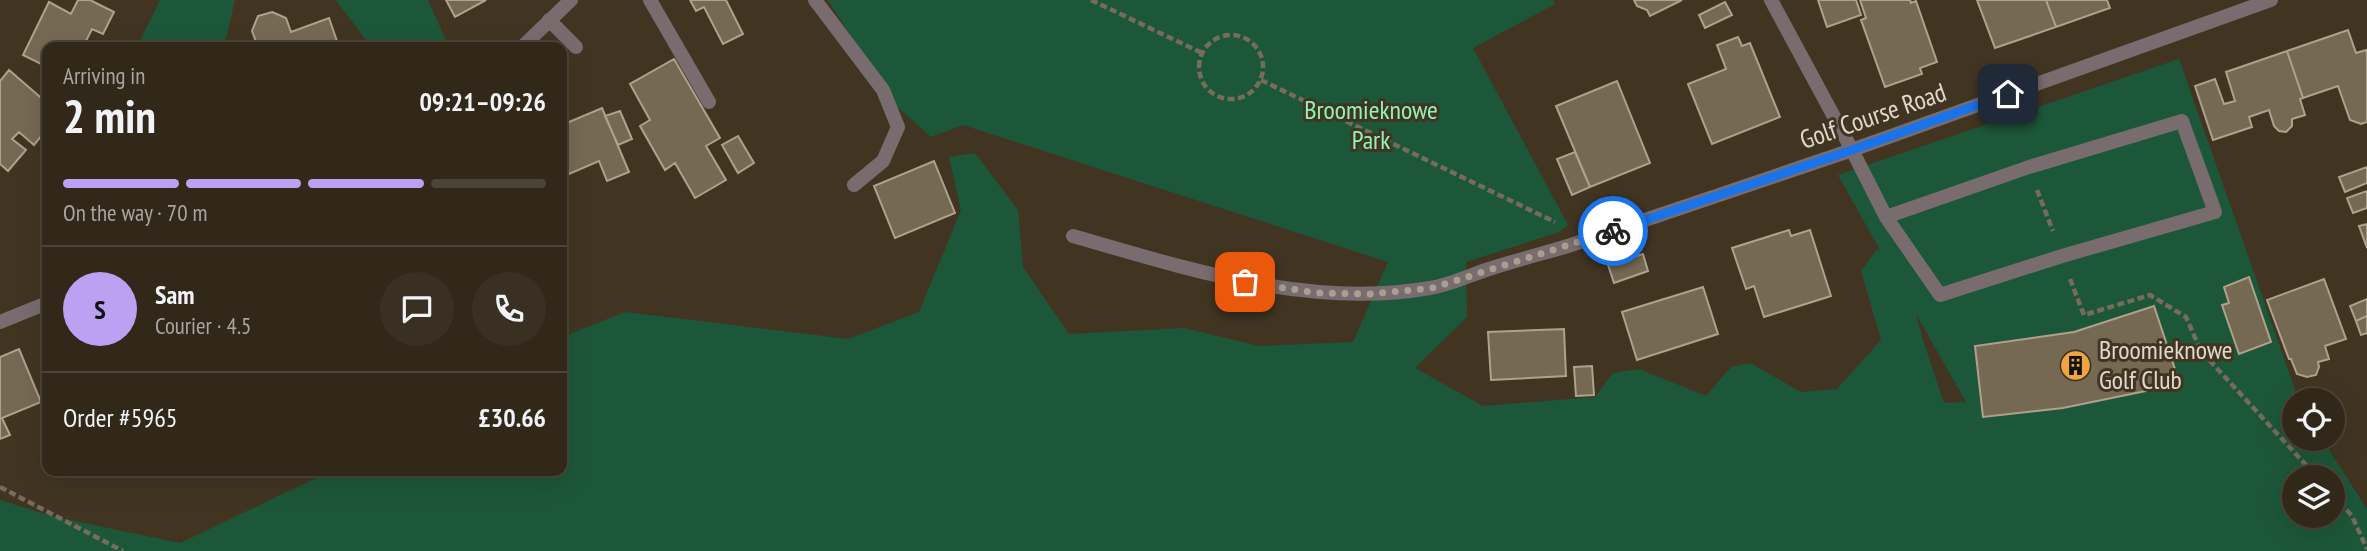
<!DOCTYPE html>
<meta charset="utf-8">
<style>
body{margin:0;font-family:"PT Sans Narrow",sans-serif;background:#393023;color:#f1f3f6;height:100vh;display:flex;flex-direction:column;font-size:26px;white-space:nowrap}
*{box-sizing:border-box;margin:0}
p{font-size:23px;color:#a8a6a2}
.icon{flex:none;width:38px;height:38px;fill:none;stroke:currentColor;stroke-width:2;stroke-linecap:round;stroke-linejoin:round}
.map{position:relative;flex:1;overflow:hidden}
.sheet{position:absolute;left:42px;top:42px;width:525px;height:434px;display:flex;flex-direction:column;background:#31281a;border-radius:14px;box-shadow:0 7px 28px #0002,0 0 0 2px #4c4439}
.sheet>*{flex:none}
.buttons{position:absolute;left:2282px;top:388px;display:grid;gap:14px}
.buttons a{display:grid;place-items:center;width:63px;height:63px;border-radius:50%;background:#31281a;box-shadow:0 7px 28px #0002,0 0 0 2px #4c4439;font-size:35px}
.pin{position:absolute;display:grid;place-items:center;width:60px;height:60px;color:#fff;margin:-30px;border-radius:14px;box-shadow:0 4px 10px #0006}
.courier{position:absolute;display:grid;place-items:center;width:70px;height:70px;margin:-35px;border:5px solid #1a73e8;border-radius:50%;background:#fff;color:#222;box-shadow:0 2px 9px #0007}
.overview em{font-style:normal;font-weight:800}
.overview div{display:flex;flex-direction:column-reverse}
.overview{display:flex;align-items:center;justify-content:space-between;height:119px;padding:0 21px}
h1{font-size:46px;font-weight:800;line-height:52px}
.bar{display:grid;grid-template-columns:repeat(4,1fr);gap:10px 7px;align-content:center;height:84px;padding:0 21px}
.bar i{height:9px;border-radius:5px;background:#4c4439}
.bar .active{background:#bca0f2}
.bar p{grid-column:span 4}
.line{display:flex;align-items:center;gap:18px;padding:0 21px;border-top:2px solid #4c4439}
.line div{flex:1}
.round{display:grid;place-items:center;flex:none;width:74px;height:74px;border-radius:37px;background:#393023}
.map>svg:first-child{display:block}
</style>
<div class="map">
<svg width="2367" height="551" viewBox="0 0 2367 551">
<rect width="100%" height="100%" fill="#413522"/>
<!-- green -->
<path fill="#1d5739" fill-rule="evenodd" d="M160 0H235L224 47H137Z
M336 0H428L449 47H371Z
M828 0H1553L1555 4 1473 48 1568 225 1559 232 1466 262 1467 317 1415 368 1483 406 1595 397 1613 373 1639 369 1706 396 1731 367 1750 363 1801 392 1837 389 1881 340 1861 271 1877 249 1880 250 1838 175 2179 59 2299 401H2294V439H2322L2367 509V551H0V500L51 516 180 543 331 471H562V337L625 312 848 339 919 312 961 210 949 157 975 153 1018 210 1023 267 1069 334 1184 328 1259 346 1353 342 1388 262 963 125 931 137 893 103ZM1916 314 1966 402H1965L1944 403 1923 340ZM2294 478H2333V516H2294Z"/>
<!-- building -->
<path fill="#766954" stroke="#afa18b" stroke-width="2" d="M78 0H90L114 12 103 34 92 29 83 47H47V67L23 55 49 2 71 14Z
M446 0H486L455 17Z
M690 0H726L743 34 723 44 704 7 696 11Z
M1634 0H1682L1650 16 1647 10 1637 6Z
M1818 0H1856L1861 15 1827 27Z
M1860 0H1910L1911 3 1916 1 1937 62 1920 68 1922 74 1885 87 1861 20 1866 18Z
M1977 0H2046L2056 27 1995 48Z
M2046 0H2107L2110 8 2056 27Z
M1725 2 1732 15 1705 28 1699 15Z
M272 12 286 18 291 32 329 18 339 47H258L252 31 258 16Z
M2348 30 2356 53 2366 50 2367 54V122L2361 124 2350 120 2338 86 2303 98 2287 51Z
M1738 37 1742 46 1750 43 1780 117 1712 144 1688 84 1726 69 1717 45Z
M2287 51 2303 98 2300 99 2305 115 2292 119V126L2286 132 2279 131 2274 126 2269 110 2249 117 2252 127 2213 140 2195 86 2215 79 2224 104 2235 101 2226 72Z
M674 59 720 138 706 146 726 180 695 198 675 163 665 170 640 126 650 120 630 84Z
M9 70 47 103V129L34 145 19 132 12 139 26 150 8 171 0 164V81Z
M1617 81 1650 163 1590 187 1556 106Z
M602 108 629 172 607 181 599 161 562 177V125Z
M620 111 632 139 618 145 605 116Z
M738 136 754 163 738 173 722 145Z
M1575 152 1590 187 1572 195 1557 159Z
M934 161 955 213 895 238 874 186Z
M2367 167V183L2345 192 2339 177Z
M2367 191V208L2353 213 2347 198Z
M2367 224V248L2359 226Z
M1789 230 1791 236 1810 230 1831 296 1764 317 1754 286 1746 289 1732 248Z
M1643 254 1648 271 1614 283 1608 265Z
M2249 277 2271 342 2239 354 2222 305 2229 303 2224 287Z
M2324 279 2346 339 2325 346 2329 359 2318 362 2319 367 2316 375 2307 377 2297 374 2291 359H2289L2267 300Z
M1703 287 1718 334 1637 360 1622 312Z
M2367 299V316L2356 321 2350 306Z
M2154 306 2180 384 2063 408 1983 417 1975 346 2074 332Z
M2367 316V333L2361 335 2356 321Z
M1564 329 1566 376 1491 380 1488 332Z
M19 349 41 402 2 418 10 435 0 439V357Z
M1592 366 1594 395 1576 396 1574 367Z"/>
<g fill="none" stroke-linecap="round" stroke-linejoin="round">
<!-- path -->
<path stroke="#776c5c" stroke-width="4.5" stroke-dasharray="7 3.5" stroke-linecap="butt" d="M1091 0 1202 53
M1199 67a32 32 0 1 1 64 0a32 32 0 1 1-64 0Z
M1261 80 1555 222
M2037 190 2053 231
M2070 279 2084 315 2150 295 2186 317 2201 351 2318 478
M0 487 123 551
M2333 494 2352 516 2367 549"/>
<!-- lane -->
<path stroke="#786c6f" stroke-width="14" d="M650 0 709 102
M815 0 883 90 898 127 883 161 854 185
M549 20 576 47
M522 47 571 0
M1852 150 1886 217 1940 295 2062 256 2215 212 2182 121 2029 167 1886 217
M1073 236C1188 269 1309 309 1430 288 1449 285 1468 276 1486 270 1513 261 1541 254 1568 246
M0 322 47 303"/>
<!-- street -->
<path stroke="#786c6f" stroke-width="14" d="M1771 0 1852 150
M1568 246 1852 150 2271 0"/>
</g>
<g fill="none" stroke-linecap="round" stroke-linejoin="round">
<!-- done -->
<path stroke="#a89f91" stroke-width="7" stroke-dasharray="0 12.6" d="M1245 282 1318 293 1371 294 1432 288 1613 231"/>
<!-- route -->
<path stroke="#1a73e8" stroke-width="9" d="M1613 231 1852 150 2008 94"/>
</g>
<!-- icons -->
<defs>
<symbol id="building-disc" viewBox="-11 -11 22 22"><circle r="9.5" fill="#f1a540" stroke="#413522"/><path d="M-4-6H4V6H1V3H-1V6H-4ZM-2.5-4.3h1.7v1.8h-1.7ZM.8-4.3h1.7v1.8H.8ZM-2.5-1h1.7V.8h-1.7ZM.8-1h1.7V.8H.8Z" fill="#111"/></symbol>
</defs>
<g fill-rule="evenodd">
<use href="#building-disc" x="2058" y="348" width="35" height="35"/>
</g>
<g text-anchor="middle" stroke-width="6" stroke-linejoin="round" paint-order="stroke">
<!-- park labels -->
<g font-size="26" fill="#8ef3b9" stroke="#413522">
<text x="1371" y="119">Broomieknowe<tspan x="1371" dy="30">Park</tspan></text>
</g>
<!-- street labels -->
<g font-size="26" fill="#e0d8cd" stroke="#413522">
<text transform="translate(1873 116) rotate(-19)" y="9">Golf Course Road</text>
</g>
<!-- poi labels -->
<g font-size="26" fill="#e0d8cd" stroke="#413522" text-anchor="start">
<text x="2099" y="359">Broomieknowe<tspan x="2099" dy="30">Golf Club</tspan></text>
</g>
</g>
</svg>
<div class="buttons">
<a><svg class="icon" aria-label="locate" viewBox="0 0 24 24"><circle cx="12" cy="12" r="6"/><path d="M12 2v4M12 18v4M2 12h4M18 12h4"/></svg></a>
<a><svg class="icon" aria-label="layers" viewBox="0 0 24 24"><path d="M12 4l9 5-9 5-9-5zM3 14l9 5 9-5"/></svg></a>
</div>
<div class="pin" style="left:1245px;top:282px;background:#ea580c"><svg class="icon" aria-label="bag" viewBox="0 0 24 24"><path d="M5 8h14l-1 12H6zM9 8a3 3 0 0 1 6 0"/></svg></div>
<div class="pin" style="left:2008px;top:94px;background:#1f2937"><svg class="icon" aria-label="home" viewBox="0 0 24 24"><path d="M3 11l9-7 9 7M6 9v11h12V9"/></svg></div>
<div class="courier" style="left:1613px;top:231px"><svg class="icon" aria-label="bike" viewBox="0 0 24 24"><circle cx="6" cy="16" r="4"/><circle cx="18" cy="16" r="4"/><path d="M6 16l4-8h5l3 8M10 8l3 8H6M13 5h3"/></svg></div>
<section class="sheet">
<div class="overview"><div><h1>2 min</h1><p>Arriving in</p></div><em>09:21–09:26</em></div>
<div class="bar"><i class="active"></i><i class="active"></i><i class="active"></i><i></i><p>On the way · 70 m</p></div>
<div class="line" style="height:126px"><b class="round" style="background:#bca0f2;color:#111">S</b><div><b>Sam</b><p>Courier · 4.5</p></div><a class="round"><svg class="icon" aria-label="chat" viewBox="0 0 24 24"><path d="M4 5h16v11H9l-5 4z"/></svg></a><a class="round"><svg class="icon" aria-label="phone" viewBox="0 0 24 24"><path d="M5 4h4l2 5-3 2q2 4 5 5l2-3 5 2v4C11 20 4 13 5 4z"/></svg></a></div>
<div class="line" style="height:91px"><div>Order #5965</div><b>£30.66</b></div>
</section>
</div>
